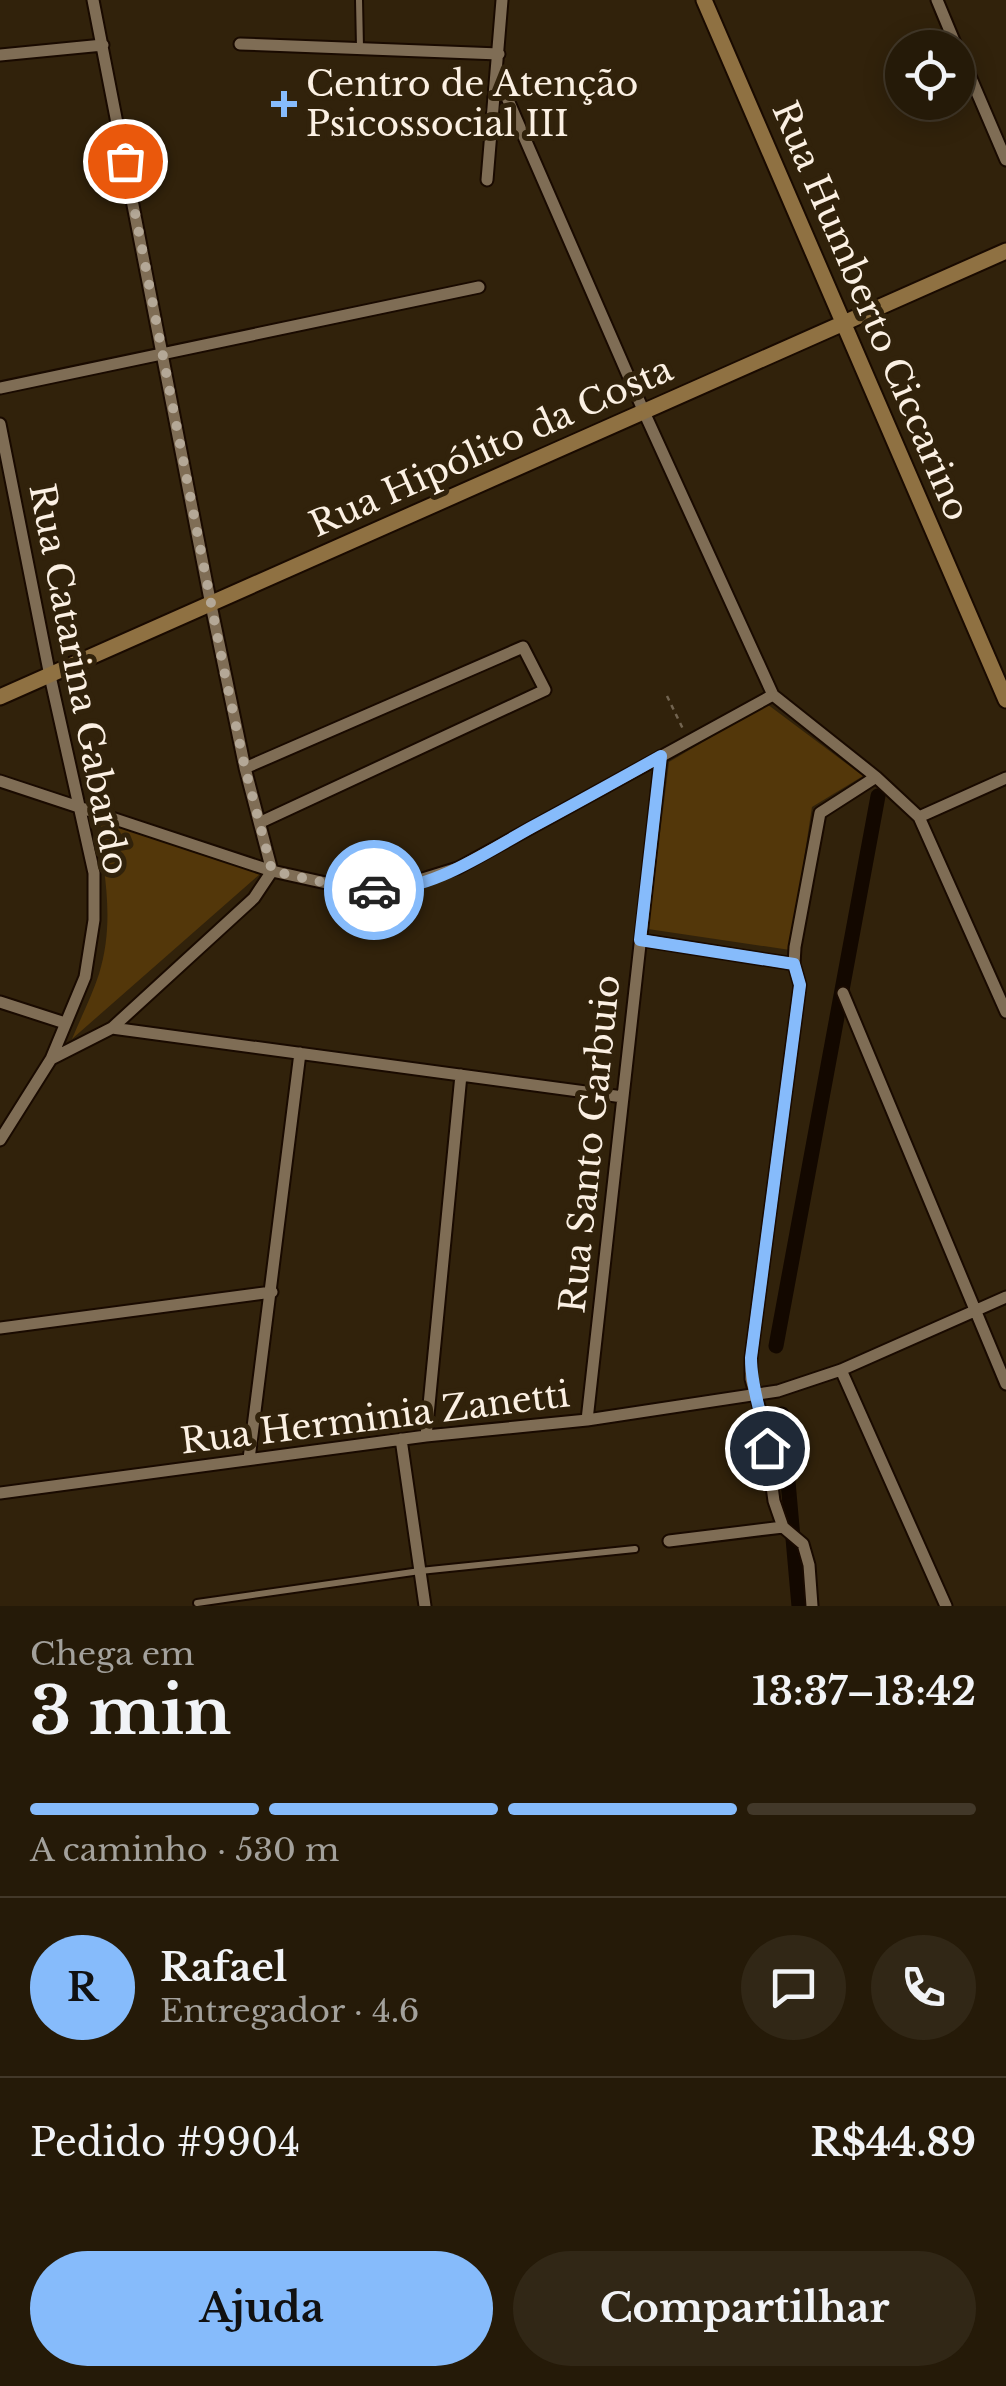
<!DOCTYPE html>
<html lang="pt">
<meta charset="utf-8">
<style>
body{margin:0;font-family:"Libre Baskerville",serif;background:#312716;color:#f1f3f6;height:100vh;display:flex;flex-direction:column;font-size:38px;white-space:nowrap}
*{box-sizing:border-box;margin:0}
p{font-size:32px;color:#a3a19c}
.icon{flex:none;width:55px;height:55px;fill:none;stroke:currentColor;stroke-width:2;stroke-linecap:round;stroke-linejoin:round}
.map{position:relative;height:1606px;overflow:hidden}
.details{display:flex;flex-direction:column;background:#251a08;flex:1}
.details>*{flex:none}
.controls{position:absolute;left:885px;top:30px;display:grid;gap:20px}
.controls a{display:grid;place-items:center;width:90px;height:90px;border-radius:50%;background:#251a08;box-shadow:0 5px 25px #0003,0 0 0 2px #423829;font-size:50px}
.pin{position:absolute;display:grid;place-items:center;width:85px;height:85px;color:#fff;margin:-42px;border:5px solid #fff;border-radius:50%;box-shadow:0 2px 10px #0007}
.courier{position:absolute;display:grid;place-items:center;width:100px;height:100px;margin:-50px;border:8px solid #86bbfb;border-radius:50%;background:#fff;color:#222;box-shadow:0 2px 12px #0007}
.head em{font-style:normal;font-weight:800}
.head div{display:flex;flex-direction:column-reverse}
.head{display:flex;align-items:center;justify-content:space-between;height:170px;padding:0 30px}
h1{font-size:65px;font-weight:800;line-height:75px}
.bar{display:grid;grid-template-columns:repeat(4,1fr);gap:15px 10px;align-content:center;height:120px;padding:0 30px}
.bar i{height:12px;border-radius:8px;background:#423829}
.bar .active{background:#86bbfb}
.bar p{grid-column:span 4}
.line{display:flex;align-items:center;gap:25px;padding:0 30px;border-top:2px solid #423829}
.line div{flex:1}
.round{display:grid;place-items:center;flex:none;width:105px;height:105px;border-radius:52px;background:#312716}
.primary-button{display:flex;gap:20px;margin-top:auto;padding:20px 30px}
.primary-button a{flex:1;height:115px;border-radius:60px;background:#86bbfb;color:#111;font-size:40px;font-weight:800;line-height:115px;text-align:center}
.primary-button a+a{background:#312716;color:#f1f3f6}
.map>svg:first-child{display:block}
</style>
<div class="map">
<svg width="1006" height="1606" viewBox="0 0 1006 1606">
<rect width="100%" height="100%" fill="#31220b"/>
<!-- green -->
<path fill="#53370a" d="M767 704 863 776 812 807 790 950 648 929 669 762Z
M96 820 260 874 72 1039C81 1017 92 996 99 974 115 923 105 871 96 820Z"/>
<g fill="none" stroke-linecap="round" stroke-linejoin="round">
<!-- canal -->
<path stroke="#130800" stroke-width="15" d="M776 1346 878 796
M782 1414 799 1606"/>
<defs>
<path id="lane" d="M359 0 360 47
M197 1603 420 1571 635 1549"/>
<path id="street" d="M937 0 957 48
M240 44 499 54
M958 48 1006 160
M0 55 103 45
M498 77 644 412 773 695 876 777 919 817 1006 1012
M487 180 502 0
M0 388 479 287
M0 424 50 676 94 873V920L85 977 51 1059
M245 768 523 647 545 690 261 822
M0 781 272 871 353 889 387 890 458 868 773 695
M919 817 1006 778
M641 940 794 964
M843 993 1006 1384
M0 1002 65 1023
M112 1028 623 1097
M0 1140 51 1059 112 1028 254 898 272 871 245 768 211 605 93 0
M0 1328 272 1292
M841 1370 946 1606
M587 1420 661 756
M426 1436 461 1075
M401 1439 425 1606
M249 1459 300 1053
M0 1493 426 1436 587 1420 778 1391 841 1370 1006 1297
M669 1541 783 1527
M812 1606 809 1565 803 1544 783 1527 774 1501 763 1421 751 1379V1358L800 985 794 964 795 947 820 813 876 777"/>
<path id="secondary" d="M704 0 1006 700
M0 697 1006 251"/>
</defs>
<!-- lane casing -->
<use href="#lane" stroke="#190a00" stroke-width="10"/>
<!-- street casing -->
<use href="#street" stroke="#190a00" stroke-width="15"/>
<!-- secondary casing -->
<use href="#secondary" stroke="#190a00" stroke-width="19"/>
<!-- path -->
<path stroke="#726450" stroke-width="2.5" stroke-dasharray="5 5" stroke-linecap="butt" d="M667 696 684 731"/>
<!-- lane -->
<use href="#lane" stroke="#7f6d55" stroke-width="6"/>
<!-- street -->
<use href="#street" stroke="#7f6d55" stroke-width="11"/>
<!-- secondary -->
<use href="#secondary" stroke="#8f7142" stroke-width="15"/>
</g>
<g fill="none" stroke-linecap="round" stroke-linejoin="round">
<!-- done -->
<path stroke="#b4a897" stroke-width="10" stroke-dasharray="0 18" d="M125 161 224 670 245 768 272 871 353 889 374 890"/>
<!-- route -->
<path stroke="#86bbfb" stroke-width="12" d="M374 890C430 892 485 853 532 827 575 804 618 780 661 756L640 940 794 964 800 985 751 1358C751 1388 763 1417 767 1448"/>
</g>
<!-- markers -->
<path fill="#86bbfb" stroke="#31220b" stroke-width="4" d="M279 89h10v10h10v10h-10v10h-10v-10h-10v-10h10z"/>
<g text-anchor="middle" stroke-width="10" stroke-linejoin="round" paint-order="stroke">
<!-- poi labels -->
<g font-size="35" fill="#fbf0e3" stroke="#31220b" text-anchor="start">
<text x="306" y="96">Centro de Atenção<tspan x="306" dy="40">Psicossocial III</tspan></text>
</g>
<!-- street labels -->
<g font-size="35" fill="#fbf0e3" stroke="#31220b">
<text transform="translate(871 311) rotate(67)" y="12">Rua Humberto Ciccarino</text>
<text transform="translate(491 447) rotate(-24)" y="12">Rua Hipólito da Costa</text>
<text transform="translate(79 679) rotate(79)" y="12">Rua Catarina Gabardo</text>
<text transform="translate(590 1144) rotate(-84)" y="12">Rua Santo Garbuio</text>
<text transform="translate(375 1418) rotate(-7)" y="12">Rua Herminia Zanetti</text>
</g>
</g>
</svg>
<div class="controls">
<a><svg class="icon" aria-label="locate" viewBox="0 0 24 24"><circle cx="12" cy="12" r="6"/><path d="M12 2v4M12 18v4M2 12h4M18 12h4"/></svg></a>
</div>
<div class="pin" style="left:125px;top:161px;background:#ea580c"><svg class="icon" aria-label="bag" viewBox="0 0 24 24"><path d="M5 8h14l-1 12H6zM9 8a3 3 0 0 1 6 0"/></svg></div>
<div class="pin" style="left:767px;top:1448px;background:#1f2937"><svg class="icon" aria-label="home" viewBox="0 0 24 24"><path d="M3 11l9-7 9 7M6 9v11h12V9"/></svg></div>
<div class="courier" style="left:374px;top:890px"><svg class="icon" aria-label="car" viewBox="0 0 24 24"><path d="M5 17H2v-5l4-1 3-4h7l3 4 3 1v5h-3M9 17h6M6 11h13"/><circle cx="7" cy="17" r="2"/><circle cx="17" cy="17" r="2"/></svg></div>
</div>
<section class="details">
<div class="head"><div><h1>3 min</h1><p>Chega em</p></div><em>13:37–13:42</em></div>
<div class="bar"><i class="active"></i><i class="active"></i><i class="active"></i><i></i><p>A caminho · 530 m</p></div>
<div class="line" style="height:180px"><b class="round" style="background:#86bbfb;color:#111">R</b><div><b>Rafael</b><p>Entregador · 4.6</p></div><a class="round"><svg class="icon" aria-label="chat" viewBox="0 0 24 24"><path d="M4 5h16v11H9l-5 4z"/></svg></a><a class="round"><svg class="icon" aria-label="phone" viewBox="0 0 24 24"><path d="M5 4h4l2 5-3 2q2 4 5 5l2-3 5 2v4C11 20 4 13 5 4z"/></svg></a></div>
<div class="line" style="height:130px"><div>Pedido #9904</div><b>R$44.89</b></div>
<div class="primary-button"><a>Ajuda</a><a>Compartilhar</a></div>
</section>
